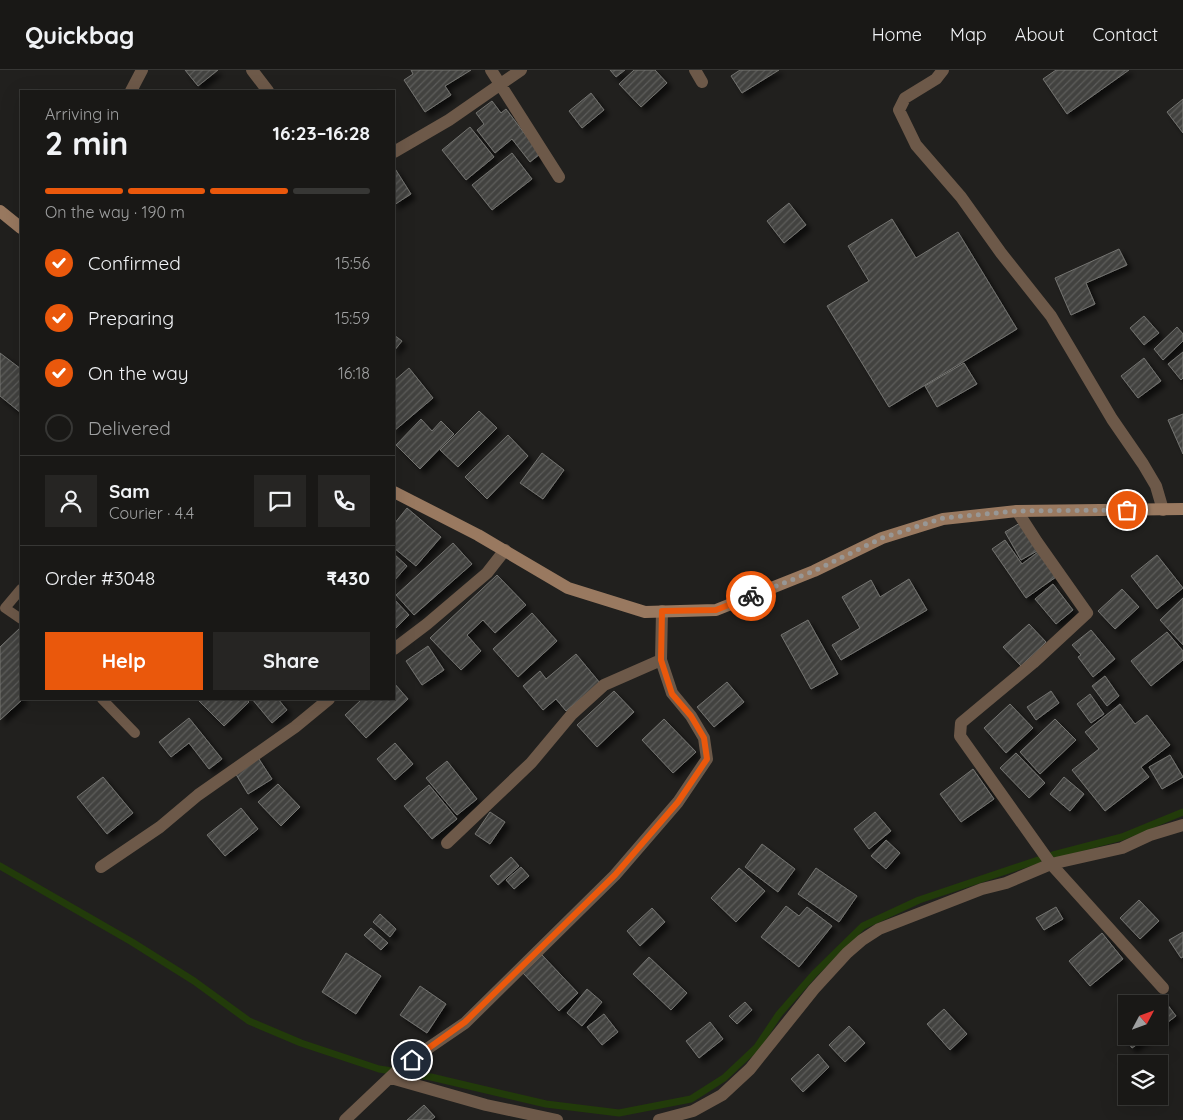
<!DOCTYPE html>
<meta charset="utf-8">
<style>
body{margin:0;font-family:Quicksand,sans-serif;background:#262523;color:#f1f3f6;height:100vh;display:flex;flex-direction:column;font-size:19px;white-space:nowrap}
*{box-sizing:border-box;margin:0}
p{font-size:16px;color:#9fa0a1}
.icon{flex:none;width:28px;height:28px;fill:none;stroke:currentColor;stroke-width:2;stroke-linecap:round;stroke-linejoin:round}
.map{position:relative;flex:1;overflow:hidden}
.details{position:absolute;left:20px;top:20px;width:375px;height:610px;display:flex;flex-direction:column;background:#191816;border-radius:0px;box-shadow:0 5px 20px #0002,0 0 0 1px #373735}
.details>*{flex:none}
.needle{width:32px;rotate:49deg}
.tools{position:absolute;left:1118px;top:925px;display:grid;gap:10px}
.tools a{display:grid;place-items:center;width:50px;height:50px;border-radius:0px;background:#191816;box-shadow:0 5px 20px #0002,0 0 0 1px #373735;font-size:25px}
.pin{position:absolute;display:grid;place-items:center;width:42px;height:42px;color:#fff;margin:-21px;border:2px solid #fff;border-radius:50%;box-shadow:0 1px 5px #0007}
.courier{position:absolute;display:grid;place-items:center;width:50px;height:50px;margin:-25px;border:4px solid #ea580c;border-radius:50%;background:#fff;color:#222;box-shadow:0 1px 6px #0007}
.overview em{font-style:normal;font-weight:700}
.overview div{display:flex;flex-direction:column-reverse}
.overview{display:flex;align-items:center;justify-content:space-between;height:85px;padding:0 25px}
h1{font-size:32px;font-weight:700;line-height:38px}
.bar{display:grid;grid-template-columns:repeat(4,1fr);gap:8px 5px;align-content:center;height:60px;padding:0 25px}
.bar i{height:6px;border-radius:4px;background:#373735}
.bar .selected{background:#ea580c}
.bar p{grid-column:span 4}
.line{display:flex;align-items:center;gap:12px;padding:0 25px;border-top:1px solid #373735}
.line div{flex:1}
.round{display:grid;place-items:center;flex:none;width:52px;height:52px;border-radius:0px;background:#262523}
ol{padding:0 25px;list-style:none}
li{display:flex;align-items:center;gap:15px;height:55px}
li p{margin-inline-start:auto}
li .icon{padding:5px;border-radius:50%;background:#ea580c;color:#fff;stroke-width:4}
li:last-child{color:#9fa0a1}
li i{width:28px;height:28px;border:2px solid #373735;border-radius:50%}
.cta{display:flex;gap:10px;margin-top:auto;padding:10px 25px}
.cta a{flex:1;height:58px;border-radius:0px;background:#ea580c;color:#fff;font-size:20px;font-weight:700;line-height:58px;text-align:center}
.cta a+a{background:#262523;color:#f1f3f6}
header{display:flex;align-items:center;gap:30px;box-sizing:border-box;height:70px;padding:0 25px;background:#191816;border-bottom:1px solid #373735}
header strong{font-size:24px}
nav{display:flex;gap:28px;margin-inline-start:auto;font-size:18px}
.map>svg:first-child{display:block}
</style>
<header>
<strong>Quickbag</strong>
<nav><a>Home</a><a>Map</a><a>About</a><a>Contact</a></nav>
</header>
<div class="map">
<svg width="1183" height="1050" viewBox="0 0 1183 1050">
<defs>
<pattern id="building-hatch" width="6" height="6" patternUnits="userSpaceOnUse" patternTransform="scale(1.25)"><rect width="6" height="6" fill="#434340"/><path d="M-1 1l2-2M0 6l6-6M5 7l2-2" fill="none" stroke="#5d5d5b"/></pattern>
<filter id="shadow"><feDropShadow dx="4.5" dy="4.5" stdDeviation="2.5" flood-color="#0009"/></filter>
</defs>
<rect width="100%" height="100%" fill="#21201e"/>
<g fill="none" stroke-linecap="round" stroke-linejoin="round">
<!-- stream -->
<path stroke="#223b0a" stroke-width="7" d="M1053 785 1122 767 1183 742
M0 796 132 872 194 911 249 951 301 973 379 999 431 1007 546 1034 619 1043 691 1029 724 1008 757 977 779 944 814 904 863 856 919 830 1038 790"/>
</g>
<!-- building -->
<path fill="url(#building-hatch)" stroke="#747471" filter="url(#shadow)" d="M185 0H218L198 16Z
M411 0H471L445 16 451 25 425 42 404 10 413 4Z
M610 0H625L616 7Z
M634 0H655L667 13 641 37 619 14Z
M740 0H779L742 23 731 6Z
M1056 0H1129L1067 44 1043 9Z
M591 23 604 40 582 58 569 41Z
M1183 29V63L1167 42Z
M492 31 501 43 506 39 540 84 530 92 512 69 495 83 477 60 484 54 476 43Z
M470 57 494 87 466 110 442 80Z
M512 83 532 109 492 140 472 115Z
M394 97 411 124 394 135Z
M789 133 806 155 784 173 767 151Z
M892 149 916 188 958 162 1017 259 889 337 827 236 869 211 848 176Z
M1119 179 1127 195 1086 213 1095 234 1071 245 1055 208Z
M1144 246 1159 263 1144 275 1130 258Z
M1177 257 1183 264V271L1163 290 1154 279Z
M394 265 402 271 394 281Z
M1183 282V308L1181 310 1168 294Z
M0 283 21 299V343L0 326Z
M1144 288 1161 311 1138 328 1121 306Z
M964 293 977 314 937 337 925 316Z
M409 298 433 328 394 361V311Z
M479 341 497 358 458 397 440 380Z
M1183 344V384L1168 350Z
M421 349 432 361 441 351 454 364 420 399 396 375Z
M508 365 528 386 487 429 465 407Z
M542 383 564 400 543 429 520 413Z
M407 438 441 467 416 496 394 478V454Z
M1020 453 1037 481 1021 490 1005 462Z
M1005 470 1022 494 1038 482 1056 507 1026 528 992 479Z
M453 473 472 494 414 545 396 525Z
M394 484 407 496 394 511Z
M1157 485 1183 518 1157 539 1131 506Z
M497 505 526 535 495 563 483 550 467 565 481 581 461 600 430 568Z
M909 509 927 540 841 590 832 575 860 558 842 527 871 510 880 527Z
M1053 514 1073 540 1056 554 1035 529Z
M1122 519 1139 537 1115 559 1098 541Z
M1183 528V575L1160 550Z
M394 529 409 545 394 560Z
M532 543 557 571 518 607 493 579Z
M808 550 838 604 811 619 781 565Z
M1029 554 1046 572 1021 596 1003 577Z
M21 557V629H23L0 650V577Z
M1091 560 1115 589 1093 607 1078 587 1081 585 1072 575Z
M1167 562 1183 581V590L1151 616 1131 591Z
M428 576 444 600 422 615 406 591Z
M576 584 600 613 566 641 556 629 543 640 523 616 540 601 546 609Z
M1105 606 1119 626 1107 636 1092 616Z
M727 612 744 632 714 657 697 637Z
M394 613 408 629 366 668 345 645 361 630 360 629H394Z
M614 621 634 642 597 677 577 655Z
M1051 621 1059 633 1036 650 1027 637Z
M1090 624 1104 644 1091 653 1077 634Z
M197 629H246L249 632 224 656Z
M252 629H278L287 640 272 653Z
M1010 634 1033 658 1006 683 984 658Z
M1120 634 1135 654 1147 645 1170 675 1141 697 1149 707 1105 741 1072 700 1099 679 1085 662Z
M189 648 222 689 209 699 189 673 171 687 159 672Z
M664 649 696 682 673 703 642 670Z
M1055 649 1076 670 1040 704 1020 682Z
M395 673 413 694 395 710 377 689Z
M1016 683 1045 713 1029 728 1000 698Z
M1170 685 1183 707 1162 719 1149 697Z
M257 686 272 709 248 724 234 701Z
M447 691 477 729 457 745 426 708Z
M973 699 994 729 961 752 940 724Z
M103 707 133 743 107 764 77 727Z
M1064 707 1084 724 1070 741 1050 724Z
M278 714 300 737 281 756 258 732Z
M429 715 457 749 432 769 404 736Z
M241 738 258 759 225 786 207 765Z
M490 742 505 752 490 774 475 764Z
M875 742 891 761 869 779 854 759Z
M886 770 900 783 886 799 871 786Z
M762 774 795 799 778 822 745 797Z
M511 787 519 796 498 815 490 806Z
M521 797 529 806 514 819 506 810Z
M739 798 765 821 736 852 711 828Z
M816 798 857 826 839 852 798 824Z
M1139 830 1159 851 1140 869 1120 848Z
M786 836 799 846 807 837 832 856 799 897 761 867Z
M1056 837 1063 849 1044 860 1036 848Z
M652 838 665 852 640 876 627 861Z
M380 844 396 859 390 867 373 852Z
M371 858 388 873 381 880 364 865Z
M1183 862V887L1181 888 1169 870Z
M1102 863 1123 889 1090 916 1069 891Z
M346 883 381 906 356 944 322 922Z
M542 885 578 923 559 941 523 903Z
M649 887 687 923 671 940 633 904Z
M420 916 446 934 427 963 400 945Z
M587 919 602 932 582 956 567 943Z
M1164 930 1176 946 1159 959 1158 934Z
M745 932 752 940 737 954 729 946Z
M944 939 967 964 950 980 927 954Z
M604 944 618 962 602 975 587 957Z
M710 952 723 969 699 988 686 971Z
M849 956 865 973 845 992 829 975Z
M1126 958V966H1149L1132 978 1120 962Z
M818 984 829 997 803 1022 791 1009Z
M424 1035 435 1047 431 1050H407Z"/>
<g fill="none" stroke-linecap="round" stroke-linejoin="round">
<!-- lane -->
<path stroke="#6d5949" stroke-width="10" d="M21 519 5 538 21 549
M102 629 135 663"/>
<!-- street -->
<path stroke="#6d5949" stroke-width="12" d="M252 0 268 21
M491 0 559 107
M695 0 702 12
M943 0 936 9 905 28 899 40 916 75 961 127 1001 183 1051 246 1112 349 1143 394 1156 416 1163 440
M131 21 142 0
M394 82 449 50 521 0
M1017 441 1037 472 1087 543 1033 593 961 653 960 666 1051 794 1163 918
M394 579 427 554 487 503 505 480
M447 773 531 693 572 644 604 615 661 590
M101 797 160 757 198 725 295 657 329 629
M391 1008 486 1035 557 1050
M345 1050 402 996 465 953 615 805 678 732 707 689 704 668 691 646 672 623 661 590 662 541
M659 1050 693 1041 722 1025 750 999 814 919 847 883 862 870 879 859 982 819 1006 813 1051 794 1122 778 1150 765 1183 755"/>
<!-- secondary -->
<path stroke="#997960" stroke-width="12" d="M0 141 21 158
M394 422 478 465 568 518 645 542 716 540 814 501 882 468 943 449 1017 441 1183 439"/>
</g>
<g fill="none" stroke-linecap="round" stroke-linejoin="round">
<!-- done -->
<path stroke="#989795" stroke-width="5" stroke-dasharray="0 9" d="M751 526 814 501 882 468 943 448 1017 441 1127 440"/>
<!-- route -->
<path stroke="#ea580c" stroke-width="6" d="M412 990 465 952 615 805 678 732 707 689 704 668 691 646 672 624 661 590 662 541 716 540 751 526"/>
</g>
</svg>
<div class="tools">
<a><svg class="needle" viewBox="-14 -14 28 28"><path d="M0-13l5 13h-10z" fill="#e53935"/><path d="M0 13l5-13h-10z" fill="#9fa0a1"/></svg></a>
<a><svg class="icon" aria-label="layers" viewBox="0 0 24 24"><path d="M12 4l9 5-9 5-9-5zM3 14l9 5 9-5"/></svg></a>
</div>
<div class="pin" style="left:1127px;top:440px;background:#ea580c"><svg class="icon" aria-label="bag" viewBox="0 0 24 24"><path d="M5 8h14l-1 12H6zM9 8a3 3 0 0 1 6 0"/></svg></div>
<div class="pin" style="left:412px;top:990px;background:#1f2937"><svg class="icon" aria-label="home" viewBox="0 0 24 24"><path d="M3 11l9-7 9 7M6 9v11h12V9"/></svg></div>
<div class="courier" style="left:751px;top:526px"><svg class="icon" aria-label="bike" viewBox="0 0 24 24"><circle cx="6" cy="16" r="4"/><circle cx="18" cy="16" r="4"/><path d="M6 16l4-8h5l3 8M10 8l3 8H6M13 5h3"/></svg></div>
<section class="details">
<div class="overview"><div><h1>2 min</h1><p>Arriving in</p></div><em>16:23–16:28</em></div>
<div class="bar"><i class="selected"></i><i class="selected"></i><i class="selected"></i><i></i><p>On the way · 190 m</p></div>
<ol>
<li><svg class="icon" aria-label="check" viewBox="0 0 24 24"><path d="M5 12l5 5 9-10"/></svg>Confirmed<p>15:56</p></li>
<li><svg class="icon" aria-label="check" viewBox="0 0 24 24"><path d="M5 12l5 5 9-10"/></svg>Preparing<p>15:59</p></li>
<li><svg class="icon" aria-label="check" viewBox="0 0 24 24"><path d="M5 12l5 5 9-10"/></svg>On the way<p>16:18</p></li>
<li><i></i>Delivered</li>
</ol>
<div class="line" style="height:90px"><a class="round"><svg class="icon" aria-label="person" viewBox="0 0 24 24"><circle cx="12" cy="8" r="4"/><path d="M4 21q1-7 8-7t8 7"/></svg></a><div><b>Sam</b><p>Courier · 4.4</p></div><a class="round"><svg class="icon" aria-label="chat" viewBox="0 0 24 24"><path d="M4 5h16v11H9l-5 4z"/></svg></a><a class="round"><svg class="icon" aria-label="phone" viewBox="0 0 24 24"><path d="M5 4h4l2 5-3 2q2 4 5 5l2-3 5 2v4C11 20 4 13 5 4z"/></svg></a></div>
<div class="line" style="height:65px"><div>Order #3048</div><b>₹430</b></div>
<div class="cta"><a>Help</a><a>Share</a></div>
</section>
</div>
